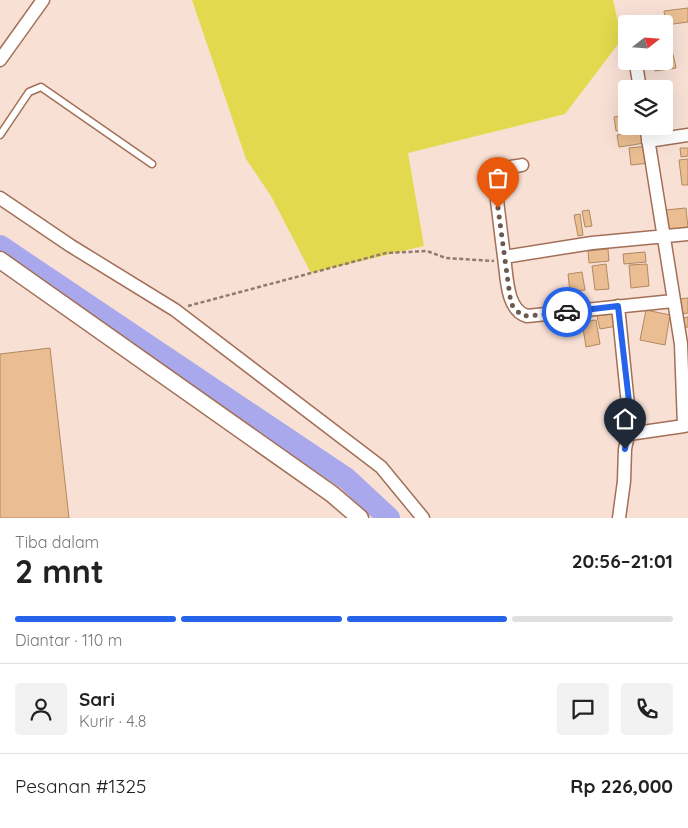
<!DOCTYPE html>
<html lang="id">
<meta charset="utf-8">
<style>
body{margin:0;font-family:Quicksand,sans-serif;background:#f2f2f2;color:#222;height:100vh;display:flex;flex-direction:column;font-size:19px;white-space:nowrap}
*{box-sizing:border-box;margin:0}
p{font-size:16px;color:#767676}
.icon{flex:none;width:28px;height:28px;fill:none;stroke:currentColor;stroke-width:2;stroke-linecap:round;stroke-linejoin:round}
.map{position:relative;height:518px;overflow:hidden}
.sheet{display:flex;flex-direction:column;background:#fff;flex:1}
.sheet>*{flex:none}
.needle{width:32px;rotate:73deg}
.controls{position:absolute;left:618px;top:15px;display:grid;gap:10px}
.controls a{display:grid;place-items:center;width:55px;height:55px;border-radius:5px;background:#fff;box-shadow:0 5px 20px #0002;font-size:25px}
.pin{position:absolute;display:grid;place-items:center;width:42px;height:42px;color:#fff;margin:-51px -21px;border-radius:50% 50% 50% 0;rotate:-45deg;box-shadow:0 0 5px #0007}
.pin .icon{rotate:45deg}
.courier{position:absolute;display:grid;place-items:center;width:50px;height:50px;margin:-25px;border:4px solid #2563eb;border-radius:50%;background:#fff;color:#222;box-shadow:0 1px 6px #0007}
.overview em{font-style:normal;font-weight:800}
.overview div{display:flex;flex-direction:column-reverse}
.overview{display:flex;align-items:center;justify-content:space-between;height:85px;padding:0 15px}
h1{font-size:32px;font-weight:800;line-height:38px}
.bar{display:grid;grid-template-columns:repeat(4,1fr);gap:8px 5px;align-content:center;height:60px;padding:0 15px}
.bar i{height:6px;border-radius:4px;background:#e0e0e0}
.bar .active{background:#2563eb}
.bar p{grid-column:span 4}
.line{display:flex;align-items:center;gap:12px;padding:0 15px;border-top:1px solid #e0e0e0}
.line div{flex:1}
.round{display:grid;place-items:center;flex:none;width:52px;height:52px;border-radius:5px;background:#f2f2f2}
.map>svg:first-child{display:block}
</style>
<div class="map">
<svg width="688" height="518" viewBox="0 0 688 518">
<rect width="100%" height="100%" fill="#f8e0d5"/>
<!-- green -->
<path fill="#e3d94e" d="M192 0H613L622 39 565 114 408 153 424 246 311 273 271 196 246 159Z"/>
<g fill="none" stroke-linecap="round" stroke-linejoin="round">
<!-- river -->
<path stroke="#aaa8ed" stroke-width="22" d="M0 246 347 479 389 518"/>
</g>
<!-- building -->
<path fill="#eabd93" stroke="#b28960" d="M688 8V22L666 25 664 11Z
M673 54 676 68 655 71 653 61H664V56Z
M661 85 662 89H644V88Z
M664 101 667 120 664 121Z
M626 115V126H633L634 128 616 131 614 117Z
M643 131 645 143 619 147 617 135Z
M647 146 649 163 631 165 629 148Z
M680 148H688V156L681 157Z
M688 159V185H682L679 160Z
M686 208 688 228 667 230 665 210Z
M589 210 592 226 585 227 582 211Z
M580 214 583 235 578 236 574 215Z
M608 249 609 261 589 263 588 251Z
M645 252 646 262 624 264 623 254Z
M606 264 609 289 595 290 592 266Z
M647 264 649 286 631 288 629 265Z
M582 272 585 290 570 292 568 274Z
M688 298V313L680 314 678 299Z
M646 310 670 315 665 345 640 340Z
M614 312 617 326 600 329 597 316Z
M688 317V327L682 328 681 318Z
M596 320 600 344 586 347 582 322Z
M50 348 69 518H0V354Z"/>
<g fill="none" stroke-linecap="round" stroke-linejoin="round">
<defs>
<path id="service" d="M0 135 29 92 41 87 152 164"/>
<path id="minor" d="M0 60 43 0
M636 64 640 89
M646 126 681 344 684 426 688 425
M648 141 688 135
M522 165C513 167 499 167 494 176L504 257 592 243 688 234
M0 198 71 246 175 310 381 467 423 518
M504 257C507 276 506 310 527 316L673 301
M618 306 630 425 625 449 624 481 619 518
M629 434 684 426"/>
<path id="tertiary" d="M0 260 332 494 360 518"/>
</defs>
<!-- service casing -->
<use href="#service" stroke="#a36f57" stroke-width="9"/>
<!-- minor casing -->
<use href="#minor" stroke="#a36f57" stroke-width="15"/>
<!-- tertiary casing -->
<use href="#tertiary" stroke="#a36f57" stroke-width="19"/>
<!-- path -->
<path stroke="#917b71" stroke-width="2.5" stroke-dasharray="4 2.5" stroke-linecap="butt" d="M188 306 386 253 427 251 446 258 494 261"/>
<!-- service -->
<use href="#service" stroke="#fff" stroke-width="6"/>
<!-- minor -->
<use href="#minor" stroke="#fff" stroke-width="12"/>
<!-- tertiary -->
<use href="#tertiary" stroke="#fff" stroke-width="16"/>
</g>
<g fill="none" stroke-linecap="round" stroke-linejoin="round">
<!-- done -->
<path stroke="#6e594f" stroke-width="5" stroke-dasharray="0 9" d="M498 208 511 304 521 315 527 316 567 312"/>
<!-- route -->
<path stroke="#2563eb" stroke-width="6" d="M567 312 618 306 630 410V425L625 449"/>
</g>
</svg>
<div class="controls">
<a><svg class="needle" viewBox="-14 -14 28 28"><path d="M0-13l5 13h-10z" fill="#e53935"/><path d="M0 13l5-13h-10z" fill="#767676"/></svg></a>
<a><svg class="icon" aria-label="layers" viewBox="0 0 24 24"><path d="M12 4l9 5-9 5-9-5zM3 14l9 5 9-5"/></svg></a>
</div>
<div class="pin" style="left:498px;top:208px;background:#ea580c"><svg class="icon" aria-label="bag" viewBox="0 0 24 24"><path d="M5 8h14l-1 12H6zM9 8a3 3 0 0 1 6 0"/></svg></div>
<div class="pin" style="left:625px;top:449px;background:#1f2937"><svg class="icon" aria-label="home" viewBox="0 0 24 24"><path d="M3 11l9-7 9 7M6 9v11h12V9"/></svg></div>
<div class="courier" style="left:567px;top:312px"><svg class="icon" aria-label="car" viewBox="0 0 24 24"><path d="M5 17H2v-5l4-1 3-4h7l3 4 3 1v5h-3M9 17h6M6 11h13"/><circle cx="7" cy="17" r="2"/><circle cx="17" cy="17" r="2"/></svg></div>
</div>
<section class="sheet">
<div class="overview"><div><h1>2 mnt</h1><p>Tiba dalam</p></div><em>20:56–21:01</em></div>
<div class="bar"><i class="active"></i><i class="active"></i><i class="active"></i><i></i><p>Diantar · 110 m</p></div>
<div class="line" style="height:90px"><a class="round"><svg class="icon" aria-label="person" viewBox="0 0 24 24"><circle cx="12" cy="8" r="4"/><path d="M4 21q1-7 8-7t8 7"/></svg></a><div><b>Sari</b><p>Kurir · 4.8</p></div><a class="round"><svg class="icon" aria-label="chat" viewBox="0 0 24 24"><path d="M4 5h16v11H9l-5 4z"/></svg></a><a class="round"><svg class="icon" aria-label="phone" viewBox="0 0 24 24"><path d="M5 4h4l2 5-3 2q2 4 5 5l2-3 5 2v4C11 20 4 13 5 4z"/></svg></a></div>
<div class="line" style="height:65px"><div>Pesanan #1325</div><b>Rp 226,000</b></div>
</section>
